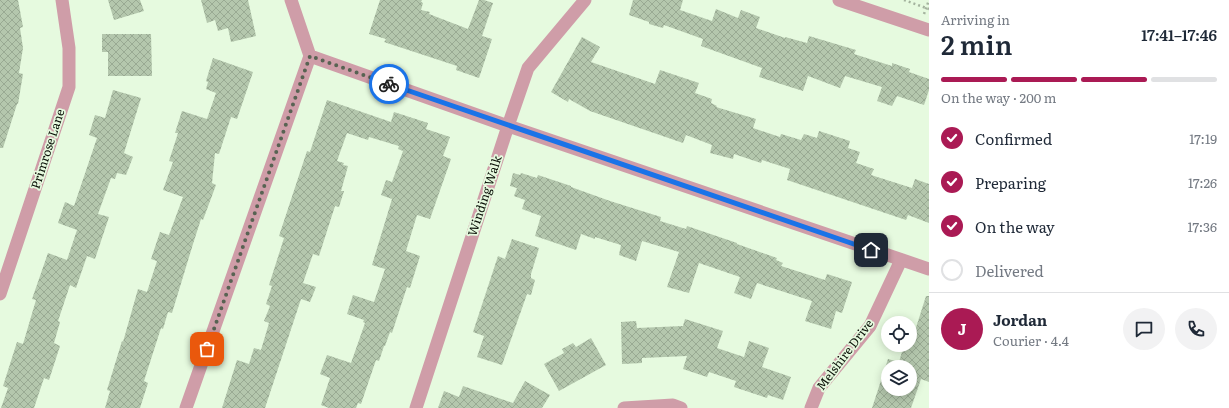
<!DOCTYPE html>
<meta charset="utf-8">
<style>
body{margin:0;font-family:Literata,serif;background:#f2f2f3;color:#1f2937;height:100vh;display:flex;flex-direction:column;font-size:15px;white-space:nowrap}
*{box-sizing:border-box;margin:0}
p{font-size:13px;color:#747a83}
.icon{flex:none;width:22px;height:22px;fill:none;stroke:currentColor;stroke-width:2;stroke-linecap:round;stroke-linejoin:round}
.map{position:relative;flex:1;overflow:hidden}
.details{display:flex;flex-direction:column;background:#fff;width:300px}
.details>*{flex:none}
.buttons{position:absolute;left:881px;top:316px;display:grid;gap:8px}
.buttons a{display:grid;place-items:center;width:36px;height:36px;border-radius:50%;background:#fff;box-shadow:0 2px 10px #0003;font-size:20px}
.pin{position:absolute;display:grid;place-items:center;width:34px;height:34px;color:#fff;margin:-17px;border-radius:8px;box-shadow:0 2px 6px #0006}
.courier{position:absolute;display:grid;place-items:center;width:40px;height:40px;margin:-20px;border:3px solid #1a73e8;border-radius:50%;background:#fff;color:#222;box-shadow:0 1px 5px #0007}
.summary em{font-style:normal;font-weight:600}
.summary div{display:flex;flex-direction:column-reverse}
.summary{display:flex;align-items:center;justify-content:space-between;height:68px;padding:0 12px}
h1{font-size:26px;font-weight:600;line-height:30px}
.bar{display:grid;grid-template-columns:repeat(4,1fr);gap:6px 4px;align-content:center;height:48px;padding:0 12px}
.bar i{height:5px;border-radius:3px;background:#e0e1e3}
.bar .selected{background:#aa1a54}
.bar p{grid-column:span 4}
.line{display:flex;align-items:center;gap:10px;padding:0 12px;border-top:1px solid #e0e1e3}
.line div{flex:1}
.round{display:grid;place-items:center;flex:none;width:42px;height:42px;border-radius:21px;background:#f2f2f3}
ol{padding:0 12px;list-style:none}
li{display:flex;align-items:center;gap:12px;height:44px}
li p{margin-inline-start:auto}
li .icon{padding:4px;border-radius:50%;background:#aa1a54;color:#fff;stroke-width:4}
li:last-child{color:#747a83}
li i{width:22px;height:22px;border:2px solid #e0e1e3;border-radius:50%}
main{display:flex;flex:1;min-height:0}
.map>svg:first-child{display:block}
</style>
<main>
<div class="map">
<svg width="929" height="408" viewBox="0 0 929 408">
<defs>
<pattern id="building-cross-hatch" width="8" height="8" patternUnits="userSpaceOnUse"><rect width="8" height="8" fill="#b4c7ad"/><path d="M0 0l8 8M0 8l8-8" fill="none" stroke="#99aa93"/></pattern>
</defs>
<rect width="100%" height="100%" fill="#e6fadf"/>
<!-- building -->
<path fill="url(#building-cross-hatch)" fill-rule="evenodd" d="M0 0H18L23 27 20 28 23 48 19 73 23 74 18 104H17L3 148H0Z
M108 0H140L144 11 114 20Z
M201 0H248L256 36 231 42 228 28 218 31 215 20 207 23Z
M380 0H422L421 2 423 3 421 10 430 12 429 14 468 29 479 0H484L493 3 482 36 492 39 479 78 456 70 457 66 384 42 386 39 369 34Z
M633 0H683L680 10 712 21 716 9 738 18 741 10 760 17 756 28 785 38V37L807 43 809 36 856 50 854 54 892 66V63L910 69 909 72 929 79V90L924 105 897 96 892 106 877 101 882 87 845 76 840 88 808 76 803 91 759 77 762 68 701 46 703 39 664 25 663 28 649 24V22L629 15Z
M102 34H151L152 76H108V52H102Z
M582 37 600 47 591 62 655 84 660 70 699 83 695 93 712 99 711 103 717 106 716 107 756 119 753 128 780 137 781 134 801 140 804 134 817 138 819 131 850 141 848 148 860 152 856 163 874 169 871 175 912 188 915 179 929 184V223L908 215 906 220 787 180 790 169 762 160 761 163 734 154 733 159 710 153 712 145 686 135 683 143 590 111 569 99 568 102 551 92Z
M213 58 253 72 237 119 231 117 219 154 215 153 212 183 216 185 203 220 201 219 193 244 172 313 168 312 163 329 161 328 144 381 148 383 140 408H105L110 391 107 390 122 341 123 342 138 289 147 292 157 261 151 259 160 232 169 235 183 197 163 190 173 162 169 161 178 133H175L182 111 207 119 216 93 206 89 208 82 206 81Z
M113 90 141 98 124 153 133 157 126 175 117 173 115 179 111 178 98 214 109 217 95 259 87 256 76 288 70 285 58 321 60 322 54 343 60 346 49 380 44 378 34 408H1L8 388 3 386 17 342 23 344 36 300 32 299 48 253 67 260 77 230 58 223 65 202 74 206 97 138 89 135 95 115 105 118Z
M327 100 391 122 394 112 428 123 426 129 450 137 443 156 451 159 430 219 417 215 406 251 420 256 410 288 407 287 392 333 390 332 385 346H384L379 361 376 360 361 404 358 403 356 408H329L321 405 330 378 320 374 327 355 351 363 365 323 363 322 364 320 347 314 353 295 374 302 385 269 372 265 392 199 381 195 386 180 392 182 403 151 398 149 399 146 369 137 368 140 347 133 337 161 344 163 343 165 348 166 341 191H344L339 207 335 206 319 256 313 254 303 283 316 287 310 302 301 299 265 408H222L237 360 249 364 254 348 261 350 269 323 264 321 270 306 266 304 272 286 269 285 284 238 279 236 307 151 310 152Z
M513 173 520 175 521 173 537 178 538 175 571 186V187L610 201 661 217 660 221 686 229 687 226 737 243V244L777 258 776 260 783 263 781 266 825 280 827 274 852 282 842 313 836 311 831 329 805 321 812 301 757 283 751 299 734 293 740 277 699 263 689 293 667 287 679 252 642 241 636 261 619 255 621 245 595 237V239L581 234 576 250 535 236 541 216 522 209 525 200 514 196 517 188 510 186Z
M512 239 539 248 531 274V278L535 280 531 295 527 294 502 365 477 357 484 336 473 332 498 256 505 259Z
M926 296H929V382L921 379 911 408H872L888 359 899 362 904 345H910V336L913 337ZM888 367H910V389H888Z
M685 319 723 331 717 348 744 357 749 341 769 348 762 367 791 377 783 400 768 395 767 398 734 387 736 381 709 372 707 377 683 369 687 356 642 358V363L622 364 621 322 636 321 637 328 683 326Z
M591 338 606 365 559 391 544 364 564 353 562 349 573 343 576 347Z
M525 381 550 395 542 408H438L444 391 459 397 463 386 513 403Z"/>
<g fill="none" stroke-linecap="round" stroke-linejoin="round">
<!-- path -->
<path stroke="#a4b39e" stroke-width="2.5" stroke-dasharray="2 3" stroke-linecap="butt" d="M904 0 929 9
M924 14 929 0"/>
<!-- minor -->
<path stroke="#cf9da8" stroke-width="13" d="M839 0 929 30
M310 56 508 126 929 269
M0 294 69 87V48L62 0
M186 408 310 56 291 0
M416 408 508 126 528 68 585 0
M624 408 673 405 681 408
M811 408 819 388 870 326 901 260"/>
</g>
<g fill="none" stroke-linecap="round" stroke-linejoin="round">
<!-- done -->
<path stroke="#586353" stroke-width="4" stroke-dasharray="0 7.2" d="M207 349 310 56 389 84"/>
<!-- route -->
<path stroke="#1a73e8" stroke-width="5" d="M389 84 871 250"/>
</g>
<g text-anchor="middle" stroke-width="3.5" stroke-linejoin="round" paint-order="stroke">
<!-- street labels -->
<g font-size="12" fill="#0b1108" stroke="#e6fadf">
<text transform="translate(48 149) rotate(-72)" y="4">Primrose Lane</text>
<text transform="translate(485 196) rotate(-72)" y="4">Winding Walk</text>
<text transform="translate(845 355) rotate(-53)" y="4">Melshire Drive</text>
</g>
</g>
</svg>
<div class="buttons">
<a><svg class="icon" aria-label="locate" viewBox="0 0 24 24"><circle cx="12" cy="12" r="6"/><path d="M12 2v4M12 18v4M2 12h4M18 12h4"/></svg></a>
<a><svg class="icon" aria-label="layers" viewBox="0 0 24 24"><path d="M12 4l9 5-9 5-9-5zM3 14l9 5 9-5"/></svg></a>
</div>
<div class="pin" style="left:207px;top:349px;background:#ea580c"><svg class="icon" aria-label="bag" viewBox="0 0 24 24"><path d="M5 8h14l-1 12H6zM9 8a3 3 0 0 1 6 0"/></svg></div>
<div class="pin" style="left:871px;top:250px;background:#1f2937"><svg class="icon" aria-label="home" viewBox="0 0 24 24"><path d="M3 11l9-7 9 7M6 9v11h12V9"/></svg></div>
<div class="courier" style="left:389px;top:84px"><svg class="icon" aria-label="bike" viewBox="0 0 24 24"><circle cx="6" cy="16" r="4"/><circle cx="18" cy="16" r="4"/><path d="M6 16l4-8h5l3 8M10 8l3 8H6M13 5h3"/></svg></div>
</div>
<section class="details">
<div class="summary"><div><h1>2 min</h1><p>Arriving in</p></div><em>17:41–17:46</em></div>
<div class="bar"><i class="selected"></i><i class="selected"></i><i class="selected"></i><i></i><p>On the way · 200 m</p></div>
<ol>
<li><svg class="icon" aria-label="check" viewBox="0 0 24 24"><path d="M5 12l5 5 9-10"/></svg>Confirmed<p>17:19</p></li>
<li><svg class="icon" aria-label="check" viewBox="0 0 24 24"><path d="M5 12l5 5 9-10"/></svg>Preparing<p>17:26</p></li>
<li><svg class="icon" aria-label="check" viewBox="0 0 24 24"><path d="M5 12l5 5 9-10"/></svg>On the way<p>17:36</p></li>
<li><i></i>Delivered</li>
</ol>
<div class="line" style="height:72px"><b class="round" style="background:#aa1a54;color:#fff">J</b><div><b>Jordan</b><p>Courier · 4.4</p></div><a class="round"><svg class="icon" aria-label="chat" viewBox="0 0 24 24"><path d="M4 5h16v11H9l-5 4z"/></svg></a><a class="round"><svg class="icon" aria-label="phone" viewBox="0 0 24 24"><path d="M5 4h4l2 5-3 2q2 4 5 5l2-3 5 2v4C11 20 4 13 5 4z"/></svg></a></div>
</section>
</main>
